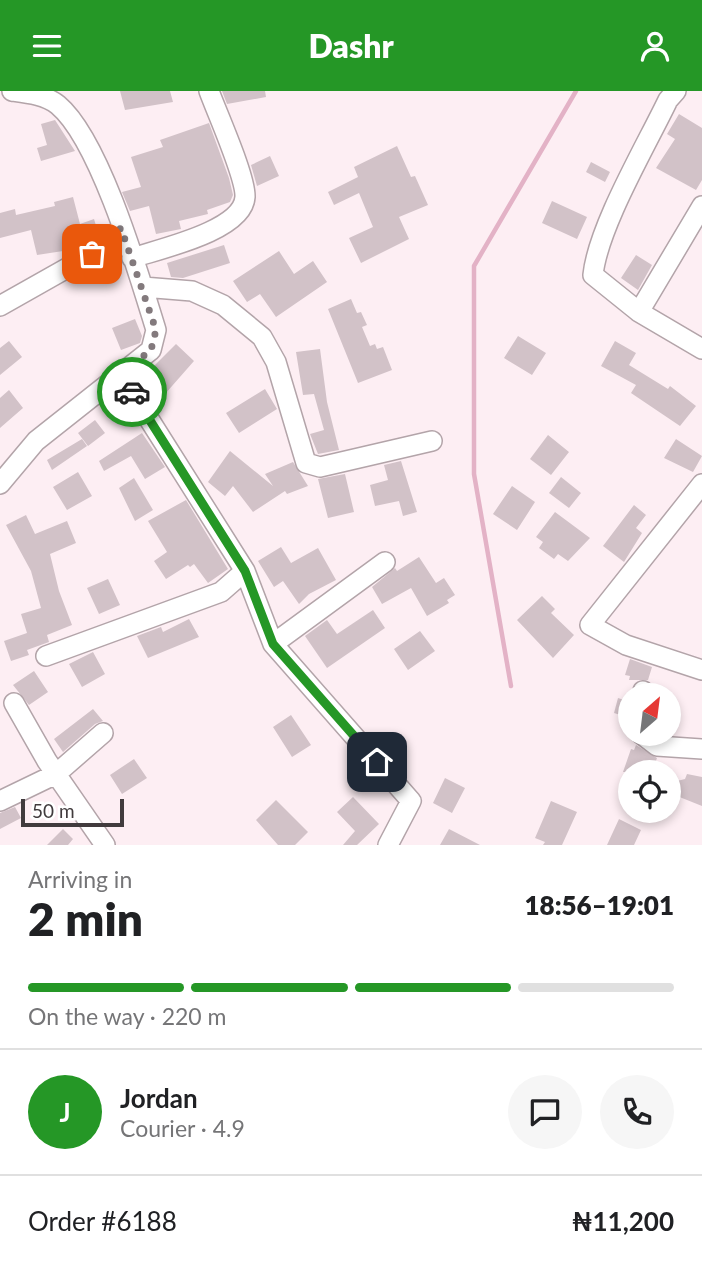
<!DOCTYPE html>
<meta charset="utf-8">
<style>
body{margin:0;font-family:Lato,sans-serif;background:#f6f6f6;color:#202124;height:100vh;display:flex;flex-direction:column;font-size:26px;white-space:nowrap}
*{box-sizing:border-box;margin:0}
p{font-size:23px;color:#757577}
.icon{flex:none;width:38px;height:38px;fill:none;stroke:currentColor;stroke-width:2;stroke-linecap:round;stroke-linejoin:round}
.map{position:relative;height:754px;overflow:hidden}
.drawer{display:flex;flex-direction:column;background:#fff;flex:1}
.drawer>*{flex:none}
.needle{width:46px;rotate:28deg}
.fabs{position:absolute;left:618px;top:592px;display:grid;gap:14px}
.fabs a{display:grid;place-items:center;width:63px;height:63px;border-radius:50%;background:#fff;box-shadow:0 4px 10px #0003;font-size:35px}
.scale{position:absolute;left:21px;bottom:18px;width:103px;box-sizing:border-box;padding-left:7px;border:4px solid #413b3d;border-top:0;font-size:19px;line-height:24px;white-space:nowrap;color:#413b3d;-webkit-text-stroke:5px #fff;paint-order:stroke}
.pin{position:absolute;display:grid;place-items:center;width:60px;height:60px;color:#fff;margin:-30px;border-radius:14px;box-shadow:0 4px 10px #0006}
.courier{position:absolute;display:grid;place-items:center;width:70px;height:70px;margin:-35px;border:5px solid #259726;border-radius:50%;background:#fff;color:#222;box-shadow:0 2px 9px #0007}
.summary em{font-style:normal;font-weight:800}
.summary div{display:flex;flex-direction:column-reverse}
.summary{display:flex;align-items:center;justify-content:space-between;height:119px;padding:0 28px}
h1{font-size:46px;font-weight:800;line-height:52px}
.bar{display:grid;grid-template-columns:repeat(4,1fr);gap:10px 7px;align-content:center;height:84px;padding:0 28px}
.bar i{height:9px;border-radius:5px;background:#e0e0e0}
.bar .active{background:#259726}
.bar p{grid-column:span 4}
.line{display:flex;align-items:center;gap:18px;padding:0 28px;border-top:2px solid #e0e0e0}
.line div{flex:1}
.round{display:grid;place-items:center;flex:none;width:74px;height:74px;border-radius:37px;background:#f6f6f6}
header{display:flex;justify-content:space-between;align-items:center;height:91px;padding:0 28px;background:#259726;color:#fff;font-size:32px;font-weight:800}
.map>svg:first-child{display:block}
</style>
<header><svg class="icon" aria-label="menu" viewBox="0 0 24 24"><path d="M4 6h16M4 12h16M4 18h16"/></svg>Dashr<svg class="icon" aria-label="person" viewBox="0 0 24 24"><circle cx="12" cy="8" r="4"/><path d="M4 21q1-7 8-7t8 7"/></svg></header>
<div class="map">
<svg width="702" height="754" viewBox="0 0 702 754">
<rect width="100%" height="100%" fill="#fdeef3"/>
<g fill="none" stroke-linecap="round" stroke-linejoin="round">
<!-- stream -->
<path stroke="#e3b2c6" stroke-width="4.5" d="M511 595 474 383V175L576 0"/>
</g>
<!-- building -->
<path fill="#d2c2c8" d="M120 0H170L173 11 125 19Z
M222 0H265L266 6 227 13Z
M679 23 702 37V89L696 99 656 77 675 48 667 43Z
M55 29 75 60 41 70 37 57 47 54 41 33Z
M209 32 229 87 233 104 230 111 207 119 208 123 179 130 181 138 156 143 149 115 130 120 122 101 141 96 131 66 163 56 160 49Z
M397 55 411 86 415 85 428 114 399 126 409 148 361 172 349 147 373 136 359 102 334 114 328 101 358 86 354 76Z
M270 65 279 85 257 95 251 74Z
M591 71 610 81 605 91 586 81Z
M73 106 80 133 94 128 98 141 76 158 37 164 31 139 0 147V122L15 118 16 124 55 115 54 111Z
M552 110 587 126 577 148 542 132Z
M224 154 230 172 183 187 171 186 167 172Z
M279 160 294 183 313 170 327 191 276 226 260 203 247 211 233 190Z
M636 164 652 174 638 199 621 187Z
M351 208 357 222 361 221 367 234 362 236 370 255 375 253 377 258 383 256 392 279 358 292 328 218Z
M135 228 142 245 140 252 121 259 112 237Z
M518 245 546 262 532 284 504 267Z
M9 250 22 266 0 284V257Z
M615 250 636 262 629 274 668 298 670 295 696 315 680 335 631 302 636 294 601 275Z
M176 253 194 270 165 303 145 284Z
M320 258 327 311 339 359 318 363 310 343 324 339 314 303 303 304 296 261Z
M265 298 277 318 239 342 226 322Z
M9 299 23 317 0 337V307Z
M95 329 105 342 88 355 78 342Z
M142 342 165 376 145 388 131 365 104 380 99 370Z
M548 344 569 361 551 384 530 368Z
M82 348 87 355 52 379 47 369Z
M676 348 702 365 693 381 664 367Z
M230 360 273 395 265 383 293 371 308 395 287 403 285 400 253 421 233 395 225 405 208 391Z
M401 370 417 421 403 425 399 410 375 415 370 394 388 389 384 374Z
M78 381 92 405 67 419 53 396Z
M345 383 354 421 328 427 318 388Z
M561 386 581 402 569 417 549 402Z
M134 387 153 419 135 430 119 397Z
M512 395 535 411 517 439 493 423Z
M186 409 228 478 208 492 194 473 190 476 188 474 166 488 154 470 167 461 148 430Z
M634 414 646 424 636 437 642 442 624 471 603 455Z
M555 421 590 447 568 470 558 463 554 468 539 457 543 451 536 446Z
M26 424 35 443 67 430 76 452 50 463 59 500 72 534 47 544 49 551 27 559 29 564 11 570 4 550 27 542 21 523 41 517 31 480 6 434Z
M281 456 291 472 318 457 336 489 309 503 299 513 283 490 274 496 258 470Z
M419 466 436 492 444 487 455 504 447 509 449 512 427 525 411 497 382 513 372 496 395 477 397 480Z
M108 488 120 514 99 523 87 497Z
M542 505 555 518 551 522 574 544 553 567 517 529Z
M373 519 385 537 327 577 305 545 327 529 337 543Z
M189 528 199 546 148 567 137 545 161 536 163 541Z
M420 540 435 560 408 579 394 558Z
M93 561 105 583 82 596 69 573Z
M630 568 652 576 648 589H629L630 585 625 584Z
M34 580 48 601 29 614 13 594Z
M618 607 630 611V627L614 622Z
M93 618 103 630 95 633 63 661 54 648Z
M291 624 311 654 292 666 273 636Z
M636 654 657 667 652 681H623L631 658 634 659Z
M134 668 147 687 122 703 110 684Z
M687 683 702 686V715L672 703 677 690 685 688Z
M445 687 465 697 452 722 433 712Z
M353 706 379 733 357 754H343L355 740 337 721Z
M276 709 308 741 295 754H278L256 729Z
M551 710 577 721 562 754H543L545 751 535 747Z
M15 716 21 727 0 738V722Z
M619 728 641 739 634 754H607Z
M63 738 73 748 68 754H47Z
M449 738 480 754H440Z"/>
<g fill="none" stroke-linecap="round" stroke-linejoin="round">
<defs>
<path id="minor" d="M676 0 668 9C646 55 598 136 593 184L639 221 702 258
M132 167C159 158 243 140 245 106 246 86 217 22 209 0
M143 196 192 200 223 214 262 246 276 271 306 372 320 376 432 350
M0 215 92 163 121 137
M639 221 702 115
M117 286 130 298 245 480 273 553 411 710 388 754
M0 393 36 350 151 259 156 239C139 184 100 49 58 14 46 4 27 2 12 0
M702 393 590 534 626 554 702 579
M273 553 385 471
M46 565 221 501 245 480
M642 604 643 600
M14 612 47 670 105 754
M640 642 657 655 702 658
M0 710 56 683 103 642"/>
</defs>
<!-- minor casing -->
<use href="#minor" stroke="#b3a4a9" stroke-width="22"/>
<!-- minor -->
<use href="#minor" stroke="#fff" stroke-width="19"/>
</g>
<g fill="none" stroke-linecap="round" stroke-linejoin="round">
<!-- done -->
<path stroke="#837a7d" stroke-width="7" stroke-dasharray="0 12.6" d="M92 163 121 137 156 239 151 259 117 286 132 301"/>
<!-- route -->
<path stroke="#259726" stroke-width="9" d="M132 301 245 480 273 553 377 671"/>
</g>
</svg>
<div class="fabs">
<a><svg class="needle" viewBox="-14 -14 28 28"><path d="M0-13l5 13h-10z" fill="#e53935"/><path d="M0 13l5-13h-10z" fill="#757577"/></svg></a>
<a><svg class="icon" aria-label="locate" viewBox="0 0 24 24"><circle cx="12" cy="12" r="6"/><path d="M12 2v4M12 18v4M2 12h4M18 12h4"/></svg></a>
</div>
<div class="scale">50 m</div>
<div class="pin" style="left:92px;top:163px;background:#ea580c"><svg class="icon" aria-label="bag" viewBox="0 0 24 24"><path d="M5 8h14l-1 12H6zM9 8a3 3 0 0 1 6 0"/></svg></div>
<div class="pin" style="left:377px;top:671px;background:#1f2937"><svg class="icon" aria-label="home" viewBox="0 0 24 24"><path d="M3 11l9-7 9 7M6 9v11h12V9"/></svg></div>
<div class="courier" style="left:132px;top:301px"><svg class="icon" aria-label="car" viewBox="0 0 24 24"><path d="M5 17H2v-5l4-1 3-4h7l3 4 3 1v5h-3M9 17h6M6 11h13"/><circle cx="7" cy="17" r="2"/><circle cx="17" cy="17" r="2"/></svg></div>
</div>
<section class="drawer">
<div class="summary"><div><h1>2 min</h1><p>Arriving in</p></div><em>18:56–19:01</em></div>
<div class="bar"><i class="active"></i><i class="active"></i><i class="active"></i><i></i><p>On the way · 220 m</p></div>
<div class="line" style="height:126px"><b class="round" style="background:#259726;color:#fff">J</b><div><b>Jordan</b><p>Courier · 4.9</p></div><a class="round"><svg class="icon" aria-label="chat" viewBox="0 0 24 24"><path d="M4 5h16v11H9l-5 4z"/></svg></a><a class="round"><svg class="icon" aria-label="phone" viewBox="0 0 24 24"><path d="M5 4h4l2 5-3 2q2 4 5 5l2-3 5 2v4C11 20 4 13 5 4z"/></svg></a></div>
<div class="line" style="height:91px"><div>Order #6188</div><b>₦11,200</b></div>
</section>
